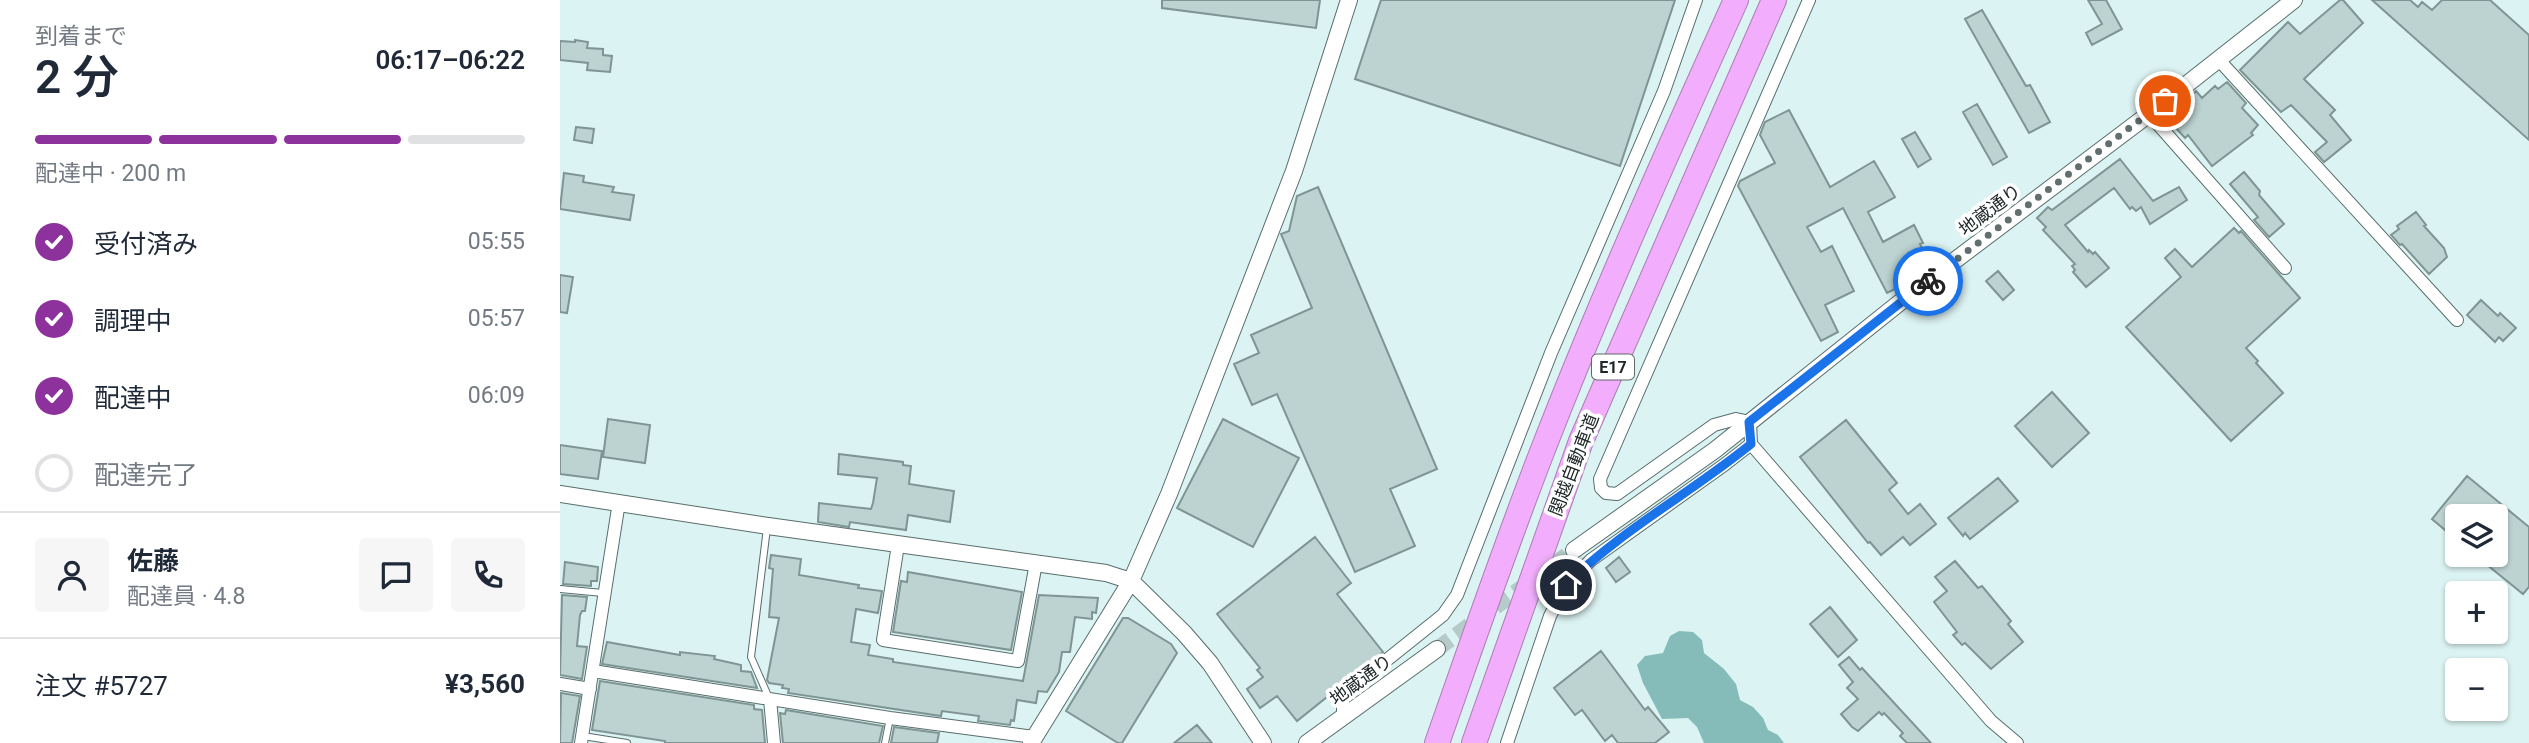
<!DOCTYPE html>
<html lang="ja">
<meta charset="utf-8">
<style>
body{margin:0;font-family:Roboto,"Noto Sans JP",sans-serif;background:#f6f6f7;color:#1f2937;height:100vh;display:flex;flex-direction:column;font-size:26px;white-space:nowrap}
*{box-sizing:border-box;margin:0}
p{font-size:23px;color:#747a83}
.icon{flex:none;width:38px;height:38px;fill:none;stroke:currentColor;stroke-width:2;stroke-linecap:round;stroke-linejoin:round}
.map{position:relative;flex:1;overflow:hidden}
.drawer{display:flex;flex-direction:column;background:#fff;width:560px}
.drawer>*{flex:none}
.fabs{position:absolute;left:1885px;top:504px;display:grid;gap:14px}
.fabs a{display:grid;place-items:center;width:63px;height:63px;border-radius:7px;background:#fff;box-shadow:0 2px 5px #0004;font-size:35px}
.pin{position:absolute;display:grid;place-items:center;width:60px;height:60px;color:#fff;margin:-30px;border:4px solid #fff;border-radius:50%;box-shadow:0 2px 7px #0007}
.courier{position:absolute;display:grid;place-items:center;width:70px;height:70px;margin:-35px;border:5px solid #1a73e8;border-radius:50%;background:#fff;color:#222;box-shadow:0 2px 9px #0007}
.headline em{font-style:normal;font-weight:600}
.headline div{display:flex;flex-direction:column-reverse}
.headline{display:flex;align-items:center;justify-content:space-between;height:119px;padding:0 35px}
h1{font-size:46px;font-weight:600;line-height:52px}
.bar{display:grid;grid-template-columns:repeat(4,1fr);gap:10px 7px;align-content:center;height:84px;padding:0 35px}
.bar i{height:9px;border-radius:5px;background:#e0e1e3}
.bar .on{background:#8d319c}
.bar p{grid-column:span 4}
.line{display:flex;align-items:center;gap:18px;padding:0 35px;border-top:2px solid #e0e1e3}
.line div{flex:1}
.round{display:grid;place-items:center;flex:none;width:74px;height:74px;border-radius:7px;background:#f6f6f7}
ol{padding:0 35px;list-style:none}
li{display:flex;align-items:center;gap:21px;height:77px}
li p{margin-inline-start:auto}
li .icon{padding:7px;border-radius:50%;background:#8d319c;color:#fff;stroke-width:4}
li:last-child{color:#747a83}
li i{width:38px;height:38px;border:4px solid #e0e1e3;border-radius:50%}
main{display:flex;flex:1;min-height:0}
.map>svg:first-child{display:block}
</style>
<main>
<section class="drawer">
<div class="headline"><div><h1>2 分</h1><p>到着まで</p></div><em>06:17–06:22</em></div>
<div class="bar"><i class="on"></i><i class="on"></i><i class="on"></i><i></i><p>配達中 · 200 m</p></div>
<ol>
<li><svg class="icon" aria-label="check" viewBox="0 0 24 24"><path d="M5 12l5 5 9-10"/></svg>受付済み<p>05:55</p></li>
<li><svg class="icon" aria-label="check" viewBox="0 0 24 24"><path d="M5 12l5 5 9-10"/></svg>調理中<p>05:57</p></li>
<li><svg class="icon" aria-label="check" viewBox="0 0 24 24"><path d="M5 12l5 5 9-10"/></svg>配達中<p>06:09</p></li>
<li><i></i>配達完了</li>
</ol>
<div class="line" style="height:126px"><a class="round"><svg class="icon" aria-label="person" viewBox="0 0 24 24"><circle cx="12" cy="8" r="4"/><path d="M4 21q1-7 8-7t8 7"/></svg></a><div><b>佐藤</b><p>配達員 · 4.8</p></div><a class="round"><svg class="icon" aria-label="chat" viewBox="0 0 24 24"><path d="M4 5h16v11H9l-5 4z"/></svg></a><a class="round"><svg class="icon" aria-label="phone" viewBox="0 0 24 24"><path d="M5 4h4l2 5-3 2q2 4 5 5l2-3 5 2v4C11 20 4 13 5 4z"/></svg></a></div>
<div class="line" style="height:91px"><div>注文 #5727</div><b>¥3,560</b></div>
</section>
<div class="map">
<svg width="1969" height="743" viewBox="0 0 1969 743">
<rect width="100%" height="100%" fill="#dbf3f2"/>
<!-- forest -->
<path fill="#85bcba" d="M1119 631 1133 632 1142 640 1144 653 1164 669 1176 684 1180 700 1193 707 1203 718 1208 730 1218 735 1224 743H1144L1137 727 1128 718 1102 719 1083 683 1077 665 1085 656 1103 653 1110 636Z"/>
<!-- building -->
<path fill="#bcd3d2" stroke="#7f9594" stroke-width="2" d="M602 0H760L756 28 602 8Z
M821 0H1115L1060 166 795 79Z
M1528 0H1546L1562 29 1532 45 1526 33 1542 24Z
M1780 0H1783L1803 23 1744 79 1775 110 1770 115 1791 140 1764 162 1755 152 1767 142 1731 105 1721 112 1680 70 1728 22 1740 34Z
M1812 0H1850L1858 7 1862 2 1872 10 1882 0H1930L1969 35V140Z
M1422 10 1466 86 1470 85 1490 122 1469 133 1405 19Z
M15 40 28 42 27 48 43 49V55L52 56 50 72 27 70 28 63 0 60V41L15 42Z
M1667 82 1686 103 1682 108 1698 125 1691 133 1693 135 1652 166 1628 135 1625 138 1606 117 1636 91 1642 98 1655 86 1658 89Z
M1417 104 1447 157 1433 165 1403 112Z
M1229 110 1270 187 1314 161 1335 197 1308 212 1323 242 1354 225 1363 243 1360 244 1369 261 1341 276 1345 284 1327 293 1283 208 1247 227 1261 252 1272 246 1294 291 1265 305 1278 332 1261 341 1178 186 1180 181 1215 163 1200 135 1205 122Z
M16 127 34 129 32 143 14 140Z
M1355 132 1371 159 1358 167 1342 139Z
M1560 159 1593 201 1619 187 1627 200 1590 224 1581 207 1576 211 1572 207 1570 209 1554 188 1505 225 1528 252 1529 250 1533 254 1535 252 1549 268 1526 287 1513 272 1515 270 1512 266 1515 264 1483 230 1486 227 1477 218 1488 207 1492 210Z
M1684 172 1700 191 1699 195 1724 224 1709 237 1694 220 1698 217 1670 184Z
M4 173 24 176 23 182 54 187 52 192 74 195 70 220 0 209Z
M758 187 877 469 830 489 855 546 795 572 717 394 692 405 674 364 699 353 691 335 752 308 721 234 729 231 737 196Z
M1856 212 1866 225 1864 226 1884 248 1887 257 1869 274 1842 244 1840 245 1831 235 1839 229 1837 226Z
M1674 228 1679 233 1681 231 1740 298 1686 348 1698 361 1696 363 1723 393 1671 441 1566 327 1621 277 1605 258 1615 249 1632 267Z
M1438 271 1454 290 1443 300 1426 281Z
M0 275 13 277 7 313 0 312Z
M1921 300 1938 316 1940 313 1956 328 1943 341 1939 337 1935 342 1907 315Z
M1492 392 1529 433 1492 467 1455 426Z
M48 419 90 425 85 463 43 457Z
M663 419 739 458 693 547 617 508Z
M1286 420 1337 483 1329 490 1348 514 1360 504 1376 524 1350 545 1343 537 1321 555 1310 542 1308 543 1240 457Z
M0 445 42 451 38 479 0 474Z
M279 454 343 462V465L351 466 349 484 394 491 390 522 348 515 346 530 290 522 289 527 258 522 259 503 311 509 313 503 317 478 278 474Z
M1907 476 1969 527V587L1963 594 1915 555H1936V516H1897V540L1872 519Z
M1438 478 1458 501 1410 539 1405 533 1403 536 1388 518Z
M755 537 791 583 777 594 823 652 737 721 717 696 700 708 687 689 703 677 697 670 700 668 657 614Z
M211 555 241 559 239 575 299 585 298 588 322 591 318 613 296 609 291 642 310 645 308 655 333 659V662L463 681 479 595 538 598 536 613 532 612V619L515 617 510 652H502L499 672 487 692 478 691 476 703 457 700 454 721 451 720 450 725 418 721 419 716 382 711 381 716 228 693 229 689 222 688 223 685 209 683 207 680 219 618 209 617 213 569 209 568Z
M1059 557 1070 572 1056 582 1046 568Z
M1395 561 1418 588 1422 586 1451 621 1448 624 1463 642 1431 669 1405 643 1402 645 1393 635 1397 632 1374 602 1387 591 1375 577Z
M5 562 38 567 37 581H31V586L3 584Z
M348 572 462 592 451 650 333 632 341 581 347 582Z
M2 595 27 597 25 611H22L20 615 17 646 27 647 22 679 0 675Z
M1270 607 1297 640 1278 657 1250 624Z
M563 618H568L611 644 617 653 562 743H558L506 711Z
M47 642 120 655V652L155 656 154 659 181 665V671L191 672 197 688 42 664Z
M1041 651 1085 710 1088 707 1109 732 1095 743H1058L1052 735 1045 741 1022 710 1015 715 994 688Z
M1289 657 1300 670 1302 668 1371 743H1347L1340 736 1343 733 1324 713 1322 715 1319 712 1298 731 1292 727 1281 714 1298 699 1287 688 1293 682 1279 665Z
M40 681 194 705V709L202 710 205 743H105V741L32 730Z
M1 693 20 696 12 743H0Z
M226 710 323 726 319 743H223L220 713 225 714Z
M637 725 652 743H614Z
M334 727 379 733 377 743H331Z"/>
<g fill="none" stroke-linecap="round" stroke-linejoin="round">
<!-- tertiary-tunnel -->
<path stroke="#b6caca" stroke-width="16" stroke-dasharray="16 8" stroke-linecap="butt" d="M877 649 1014 550"/>
<defs>
<path id="service" d="M207 528 191 657 209 698
M0 589 43 593
M23 736 67 743
M325 743 330 718"/>
<path id="minor" d="M1249 0 1040 479 1041 488 1046 493 1057 494 1154 425 1176 419 1190 422 1191 444 1431 721 1457 743
M1658 59 1897 320
M1589 114 1725 268
M338 545 323 640 458 661 476 563
M33 671 330 718 474 737
M0 684 30 689
M210 699 214 743
M783 717V695L883 615 897 595 991 353 1104 91 1136 0
M21 743 59 502
M947 743 990 616 1006 585 1031 560 1164 465 1191 444"/>
<path id="tertiary" d="M0 494 208 526 546 573 571 581 624 633 650 663 703 743
M1014 550 1155 450 1353 292 1589 114 1734 0
M471 743 571 581 609 494 734 171 789 0
M747 743 877 649"/>
<path id="motorway" d="M877 743C914 638 950 532 991 429 1048 284 1112 142 1176 0
M914 743 1021 441 1214 0"/>
</defs>
<!-- service casing -->
<use href="#service" stroke="#586d6c" stroke-width="8"/>
<!-- minor casing -->
<use href="#minor" stroke="#586d6c" stroke-width="14"/>
<!-- tertiary casing -->
<use href="#tertiary" stroke="#586d6c" stroke-width="18"/>
<!-- motorway casing -->
<use href="#motorway" stroke="#a87eb2" stroke-width="26"/>
<!-- service -->
<use href="#service" stroke="#fff" stroke-width="6"/>
<!-- minor -->
<use href="#minor" stroke="#fff" stroke-width="12"/>
<!-- tertiary -->
<use href="#tertiary" stroke="#fff" stroke-width="16"/>
<!-- motorway -->
<use href="#motorway" stroke="#f2adfd" stroke-width="24"/>
</g>
<g fill="none" stroke-linecap="round" stroke-linejoin="round">
<!-- done -->
<path stroke="#616f6f" stroke-width="7" stroke-dasharray="0 12.6" d="M1368 281 1605 101"/>
<!-- route -->
<path stroke="#1a73e8" stroke-width="9" d="M1006 585C1061 530 1131 493 1191 444L1189 422 1368 281"/>
</g>
<g text-anchor="middle" stroke-width="7" stroke-linejoin="round" paint-order="stroke">
<!-- shield labels -->
<rect fill="#fff" stroke="#636868" stroke-width="2" x="1032" y="354.5" width="42" height="25" rx="5"/>
<g font-size="16" font-weight="bold" fill="#202828">
<text x="1053" y="373">E17</text>
</g>
<!-- street labels -->
<g font-size="18" fill="#202828" stroke="#fff">
<text transform="translate(1430 210) rotate(-37)" y="6">地蔵通り</text>
<text transform="translate(1014 465) rotate(-69)" y="6">関越自動車道</text>
<text transform="translate(801 680) rotate(-36)" y="6">地蔵通り</text>
</g>
</g>
</svg>
<div class="fabs">
<a><svg class="icon" aria-label="layers" viewBox="0 0 24 24"><path d="M12 4l9 5-9 5-9-5zM3 14l9 5 9-5"/></svg></a>
<a>+</a>
<a>−</a>
</div>
<div class="pin" style="left:1605px;top:101px;background:#ea580c"><svg class="icon" aria-label="bag" viewBox="0 0 24 24"><path d="M5 8h14l-1 12H6zM9 8a3 3 0 0 1 6 0"/></svg></div>
<div class="pin" style="left:1006px;top:585px;background:#1f2937"><svg class="icon" aria-label="home" viewBox="0 0 24 24"><path d="M3 11l9-7 9 7M6 9v11h12V9"/></svg></div>
<div class="courier" style="left:1368px;top:281px"><svg class="icon" aria-label="bike" viewBox="0 0 24 24"><circle cx="6" cy="16" r="4"/><circle cx="18" cy="16" r="4"/><path d="M6 16l4-8h5l3 8M10 8l3 8H6M13 5h3"/></svg></div>
</div>
</main>
